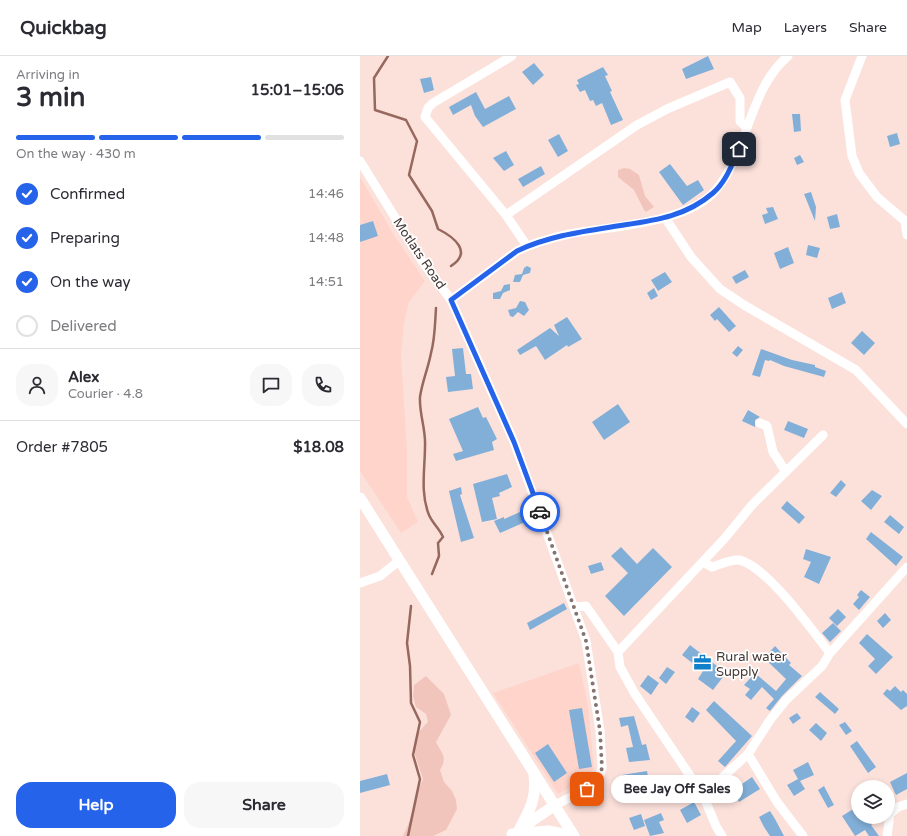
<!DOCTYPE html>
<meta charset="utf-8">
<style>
body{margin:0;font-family:"Varela Round",sans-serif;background:#f7f7f7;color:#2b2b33;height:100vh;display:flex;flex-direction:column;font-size:15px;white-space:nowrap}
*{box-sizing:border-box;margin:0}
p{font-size:13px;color:#7c7c81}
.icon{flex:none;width:22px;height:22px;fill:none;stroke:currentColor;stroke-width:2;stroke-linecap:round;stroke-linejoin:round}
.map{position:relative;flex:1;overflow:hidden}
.side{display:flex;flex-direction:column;background:#fff;width:360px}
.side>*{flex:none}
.tools{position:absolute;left:491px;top:724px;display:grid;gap:8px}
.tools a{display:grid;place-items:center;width:44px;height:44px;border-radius:50%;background:#fff;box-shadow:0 2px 6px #0003;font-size:20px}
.pin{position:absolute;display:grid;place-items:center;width:34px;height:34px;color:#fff;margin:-17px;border-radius:8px;box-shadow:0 2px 6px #0006}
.courier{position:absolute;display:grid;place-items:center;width:40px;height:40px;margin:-20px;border:3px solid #2563eb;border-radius:50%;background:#fff;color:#222;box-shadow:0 1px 5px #0007}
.bubble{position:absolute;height:28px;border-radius:14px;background:#fff;box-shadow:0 2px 6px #0003;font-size:13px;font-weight:800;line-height:28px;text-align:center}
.overview em{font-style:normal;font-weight:800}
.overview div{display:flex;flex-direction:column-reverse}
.overview{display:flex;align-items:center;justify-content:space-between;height:68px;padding:0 16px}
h1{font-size:26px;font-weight:800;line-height:30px}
.bar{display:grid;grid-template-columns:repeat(4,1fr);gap:6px 4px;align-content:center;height:48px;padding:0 16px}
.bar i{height:5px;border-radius:3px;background:#e1e1e2}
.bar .current{background:#2563eb}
.bar p{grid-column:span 4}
.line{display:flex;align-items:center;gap:10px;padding:0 16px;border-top:1px solid #e1e1e2}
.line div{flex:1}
.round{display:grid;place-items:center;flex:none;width:42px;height:42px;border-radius:16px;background:#f7f7f7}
ol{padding:0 16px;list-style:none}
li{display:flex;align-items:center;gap:12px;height:44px}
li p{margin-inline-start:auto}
li .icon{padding:4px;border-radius:50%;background:#2563eb;color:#fff;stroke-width:4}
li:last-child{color:#7c7c81}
li i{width:22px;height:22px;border:2px solid #e1e1e2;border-radius:50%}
.primary-button{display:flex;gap:8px;margin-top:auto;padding:8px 16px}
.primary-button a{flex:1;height:46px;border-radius:16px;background:#2563eb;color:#fff;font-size:16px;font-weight:800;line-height:46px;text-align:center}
.primary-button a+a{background:#f7f7f7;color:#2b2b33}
header{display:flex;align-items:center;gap:24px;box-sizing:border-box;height:56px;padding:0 20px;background:#fff;border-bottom:1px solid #e1e1e2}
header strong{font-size:19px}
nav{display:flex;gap:22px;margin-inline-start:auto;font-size:14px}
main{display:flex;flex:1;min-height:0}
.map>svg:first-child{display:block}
</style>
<header>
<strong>Quickbag</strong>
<nav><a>Map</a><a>Layers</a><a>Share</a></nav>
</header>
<main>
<section class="side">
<div class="overview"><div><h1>3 min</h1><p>Arriving in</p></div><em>15:01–15:06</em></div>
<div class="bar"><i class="current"></i><i class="current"></i><i class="current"></i><i></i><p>On the way · 430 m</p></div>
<ol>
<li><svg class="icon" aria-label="check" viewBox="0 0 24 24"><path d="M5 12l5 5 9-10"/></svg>Confirmed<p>14:46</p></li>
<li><svg class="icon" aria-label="check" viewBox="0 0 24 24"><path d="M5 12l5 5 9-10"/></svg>Preparing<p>14:48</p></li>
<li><svg class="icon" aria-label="check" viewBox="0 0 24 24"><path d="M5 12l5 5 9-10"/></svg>On the way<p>14:51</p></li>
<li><i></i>Delivered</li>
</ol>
<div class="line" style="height:72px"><a class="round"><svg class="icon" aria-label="person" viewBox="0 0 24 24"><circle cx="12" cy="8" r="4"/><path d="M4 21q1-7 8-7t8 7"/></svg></a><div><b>Alex</b><p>Courier · 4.8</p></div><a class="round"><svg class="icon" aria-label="chat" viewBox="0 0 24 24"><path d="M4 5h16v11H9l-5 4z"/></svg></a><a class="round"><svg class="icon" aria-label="phone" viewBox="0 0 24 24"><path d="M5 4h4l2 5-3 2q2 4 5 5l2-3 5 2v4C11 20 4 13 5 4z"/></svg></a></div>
<div class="line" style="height:52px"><div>Order #7805</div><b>$18.08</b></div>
<div class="primary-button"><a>Help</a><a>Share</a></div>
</section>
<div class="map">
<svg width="547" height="780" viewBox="0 0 547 780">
<rect width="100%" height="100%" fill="#fce1db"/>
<!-- built -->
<path fill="#fed4cb" d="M0 121 34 179 65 225 49 246 44 266 41 299 47 395V441L58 466 41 477 0 415Z
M219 607 228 650 234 713 218 727 198 738 133 637Z"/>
<!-- green -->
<path fill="#f1c5bb" d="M264 112 270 113 279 119 285 140 294 151 286 156 284 154 274 134 258 121V114Z
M66 620 84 638 91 659 76 686C82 698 88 701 80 714L84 726 92 735 96 744 97 753 86 774 73 780H43C53 762 54 741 63 723 55 697 46 687 68 666L66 658 56 651 53 640 54 629Z"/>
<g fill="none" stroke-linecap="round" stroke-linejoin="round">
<!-- stream -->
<path stroke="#96685e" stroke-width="2.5" d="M28 0 14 22 15 54 46 64 57 85 49 119 72 155 78 173C94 181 113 196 91 210
M72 518 79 500 78 487 83 481C79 472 73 468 69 459 60 437 65 413 65 390 66 373 59 358 60 341 62 326 68 313 71 297 75 283 75 267 76 252
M48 780 60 723 53 699 60 666 51 647 50 610 47 587 51 550"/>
</g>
<!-- building -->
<path fill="#82afd8" d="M348 0 354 13 326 23 322 13Z
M174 7 184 19 173 29 162 16Z
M243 11 248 19 245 20 252 35 250 36 263 64 251 69 242 47 236 50 233 44 230 45 225 34 220 36 216 29 219 28 217 24Z
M71 21 74 34 64 37 60 23Z
M116 36 125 53 149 40 156 53 123 71 115 60 111 49 93 59 89 51Z
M432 58H440L441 75 434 76Z
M537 77 540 88 530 91 527 80Z
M199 78 208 95 198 101 188 84Z
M146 95 154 109 144 115 133 102Z
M440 99 444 106 437 109 434 102Z
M310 108 327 130 338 124 344 134 323 149 299 116Z
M181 110 185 118 163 131 158 123Z
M451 136 456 151 455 165 444 138Z
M413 151 418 163 405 168 402 159 408 157 406 152Z
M477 158 480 171 470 173 467 161Z
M13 165 18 180 0 186V169Z
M448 189 460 192 457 202 446 199Z
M428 191 434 207 420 213 414 197Z
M167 210 171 212 170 217 163 219 160 226H153L155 219 162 218 164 212Z
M385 214 389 221 376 228 372 221Z
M305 216 312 226 298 235 291 224Z
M150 228V234L143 237 140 243H133V237L141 235 144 229Z
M294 232 298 240 291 244 287 237Z
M482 236 486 247 472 253 468 242Z
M160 245 165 246 169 254 164 260 158 256 153 261 150 260 148 254 156 252Z
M359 251 376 270 369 276 357 263 355 265 350 259Z
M207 261 222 283 208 291 207 289 185 304 176 290 160 299 157 294 190 272 199 280 194 269Z
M502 275 515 287 504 299 491 287Z
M378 290 383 294 377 301 372 297Z
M103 292 106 318H111L113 333 88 336 86 321 95 320 92 293Z
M401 293 432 304 455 309V311L466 315 464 321 424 310 410 304 409 305 405 304 400 321 392 319Z
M258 348 270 366 244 384 232 366Z
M118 351 123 362 126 361 137 383 132 386 134 394 96 405 93 398 103 395 89 363Z
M388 354 400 361 395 364V371L382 365Z
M428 365 448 373 444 382 424 374Z
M147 418 152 431 139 437 140 440 132 442 137 463 122 466 113 428Z
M481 424 486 429 476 441 470 437Z
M101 431 102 438 100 439 114 482 101 486 89 435Z
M512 434 522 440 511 454 501 445Z
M427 445 445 461 439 468 421 452Z
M167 453 172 463 140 477 134 465 144 461V463Z
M530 459 544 471 539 478 524 466Z
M511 476 543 501 536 510 506 483Z
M261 491 277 508 293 492 312 511 264 560 245 540 268 517 251 500Z
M446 493 471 501 459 528 444 521 451 506 443 503Z
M241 506 244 514 231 518 228 510Z
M501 534 510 541 499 554 493 548 499 541 497 539Z
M204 547 207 553 170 574 167 567Z
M478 553 486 561 477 570 469 562Z
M525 557 531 564 523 572 517 565Z
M473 567 481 575 470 586 462 577Z
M507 578 533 601 516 618 508 610 515 603 499 587Z
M330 589 366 617 353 634 338 623 343 615 322 599Z
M415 590 431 607 429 609 442 620 422 640 410 655 406 652 414 643 402 631 391 644 385 639 390 633 384 629 395 617 416 635 426 623 404 602Z
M307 611 315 616 306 628 299 622Z
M288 619 299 627 291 639 280 630Z
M535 630 541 636 543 634 547 638V650L541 654 523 638 527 633 530 635Z
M460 636 479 653 475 658 455 641Z
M354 645 392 680 365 711 358 705 376 685 346 654Z
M332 651 340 657 333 667 325 661Z
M222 652 232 711 219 713 209 654Z
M437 657 441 662 433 668 429 662Z
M274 660 282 689 286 688 290 704 269 706 266 692 273 691 268 669 261 671 259 662Z
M485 666 492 675 486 679 479 669Z
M456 667 467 677 461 685 449 674Z
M497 685 516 711 508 717 490 690Z
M188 688 207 717 194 726 175 697Z
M448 706 454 719 440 725 445 733 434 740 427 729 438 723 433 714Z
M287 715 290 732 264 736 262 719Z
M547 717V733L536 739 530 726Z
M27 718 30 729 0 737V725Z
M392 721 400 733 379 746 375 739 382 735 379 730Z
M464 730 474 749 468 752 458 734Z
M334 746 341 759 327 767 320 754Z
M498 750V761H524L511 769 519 780H509L505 774 495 780 482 760Z
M410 755 415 763 424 780H410L404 771 399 761Z
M301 757 304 764 299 766 304 777 290 780 284 764Z
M281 758 285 770 274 774 269 762Z"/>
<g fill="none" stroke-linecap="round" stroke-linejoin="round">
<!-- minor -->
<path stroke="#fff" stroke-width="9" d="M152 0 73 47 68 52 65 61 146 159 167 190
M502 0 485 44 492 100 499 117 517 141 545 165 547 179
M0 105 62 205 91 244 154 386 226 585 240 675 242 712 239 721 227 733 195 749
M146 159 277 69 307 53 370 26 380 42V65L387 72
M306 163 331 201 360 233 384 249 496 314 547 368
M91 244 157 195C173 187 191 182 209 178 250 170 326 168 355 135 389 96 388 34 428 0
M400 367 407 370 413 396 426 416
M343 506 352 511C359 509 371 503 379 504 407 510 452 574 470 597
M0 527 20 520 40 504
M215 551 226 550 258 596 260 611 275 638 343 739 356 770 362 780
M258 596 365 482 392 449 463 379
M388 698 417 746 443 780
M343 739 388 698 410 664 426 644 462 610 470 597 547 511
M527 780 530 758 538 751 547 748"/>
<!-- major -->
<path stroke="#fff" stroke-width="11" d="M0 442 214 780
M160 773 195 749
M159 774C170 754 177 742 174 719
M152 778 188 775 214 780"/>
</g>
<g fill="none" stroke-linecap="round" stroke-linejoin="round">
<!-- done -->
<path stroke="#85736f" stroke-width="4" stroke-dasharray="0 7.2" d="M180 456 226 585 240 675 242 712 239 721 227 733"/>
<!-- route -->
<path stroke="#2563eb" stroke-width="5" d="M180 456 154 386 91 244 157 195C186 181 219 176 251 171 288 165 323 163 353 137 366 126 372 108 379 93"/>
</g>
<!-- icons -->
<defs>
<symbol id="office-bare" viewBox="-9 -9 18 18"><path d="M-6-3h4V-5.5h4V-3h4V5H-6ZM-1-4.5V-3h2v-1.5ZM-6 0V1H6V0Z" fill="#1180ca" stroke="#fff" stroke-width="2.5" paint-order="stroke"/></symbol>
</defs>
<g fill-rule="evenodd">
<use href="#office-bare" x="330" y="594" width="25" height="25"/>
</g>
<g text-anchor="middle" stroke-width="3.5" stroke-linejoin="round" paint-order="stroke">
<!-- street labels -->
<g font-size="13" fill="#453835" stroke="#fff">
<text transform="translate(60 197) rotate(56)" y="5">Motlats Road</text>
</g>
<!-- poi labels -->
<g font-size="13" fill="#453835" stroke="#fff" text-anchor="start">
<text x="356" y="605">Rural water<tspan x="356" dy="15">Supply</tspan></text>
</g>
</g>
</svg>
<div class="tools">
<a><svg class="icon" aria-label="layers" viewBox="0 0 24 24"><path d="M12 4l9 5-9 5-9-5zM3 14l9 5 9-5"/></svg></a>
</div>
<div class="pin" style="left:227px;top:733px;background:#ea580c"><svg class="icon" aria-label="bag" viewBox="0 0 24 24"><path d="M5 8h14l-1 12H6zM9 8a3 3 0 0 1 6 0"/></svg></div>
<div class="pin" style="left:379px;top:93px;background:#1f2937"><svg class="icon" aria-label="home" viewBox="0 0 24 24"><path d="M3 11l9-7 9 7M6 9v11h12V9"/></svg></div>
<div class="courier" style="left:180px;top:456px"><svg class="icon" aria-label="car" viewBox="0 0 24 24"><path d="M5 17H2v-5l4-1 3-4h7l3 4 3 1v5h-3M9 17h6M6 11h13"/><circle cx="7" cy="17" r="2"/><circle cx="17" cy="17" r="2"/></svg></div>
<div class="bubble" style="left:251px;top:719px;width:132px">Bee Jay Off Sales</div>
</div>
</main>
